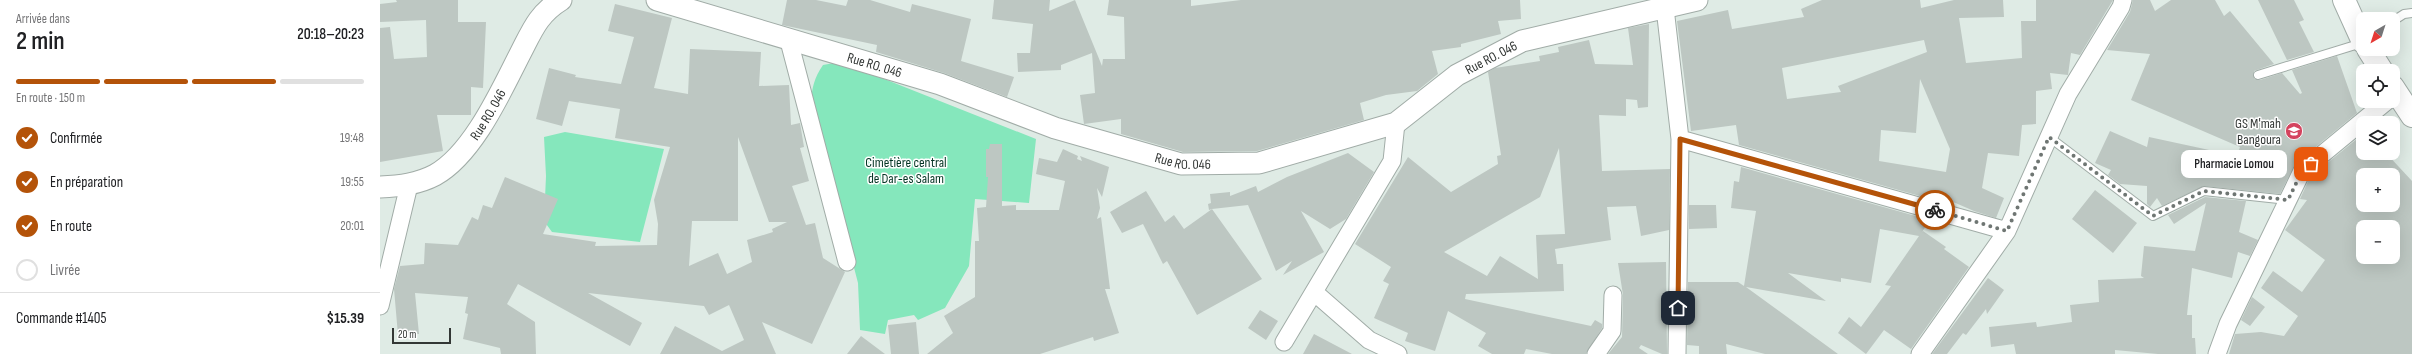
<!DOCTYPE html>
<html lang="fr">
<meta charset="utf-8">
<style>
body{margin:0;font-family:"Sofia Sans Condensed",sans-serif;background:#f6f6f6;color:#202124;height:100vh;display:flex;flex-direction:column;font-size:15px;white-space:nowrap}
*{box-sizing:border-box;margin:0}
p{font-size:13px;color:#757577}
.icon{flex:none;width:22px;height:22px;fill:none;stroke:currentColor;stroke-width:2;stroke-linecap:round;stroke-linejoin:round}
.map{position:relative;flex:1;overflow:hidden}
.side{display:flex;flex-direction:column;background:#fff;width:380px}
.side>*{flex:none}
.needle{width:26px;rotate:219deg}
.buttons{position:absolute;left:1976px;top:12px;display:grid;gap:8px}
.buttons a{display:grid;place-items:center;width:44px;height:44px;border-radius:8px;background:#fff;box-shadow:0 4px 16px #0002;font-size:20px}
.scale{position:absolute;left:12px;bottom:10px;width:59px;box-sizing:border-box;padding-left:4px;border:2px solid #333735;border-top:0;font-size:11px;line-height:14px;white-space:nowrap;color:#333735;-webkit-text-stroke:3px #fff;paint-order:stroke}
.pin{position:absolute;display:grid;place-items:center;width:34px;height:34px;color:#fff;margin:-17px;border-radius:8px;box-shadow:0 2px 6px #0006}
.courier{position:absolute;display:grid;place-items:center;width:40px;height:40px;margin:-20px;border:3px solid #b45309;border-radius:50%;background:#fff;color:#222;box-shadow:0 1px 5px #0007}
.bubble{position:absolute;height:28px;border-radius:8px;background:#fff;box-shadow:0 4px 16px #0002;font-size:13px;font-weight:600;line-height:28px;text-align:center}
.headline em{font-style:normal;font-weight:600}
.headline div{display:flex;flex-direction:column-reverse}
.headline{display:flex;align-items:center;justify-content:space-between;height:68px;padding:0 16px}
h1{font-size:26px;font-weight:600;line-height:30px}
.bar{display:grid;grid-template-columns:repeat(4,1fr);gap:6px 4px;align-content:center;height:48px;padding:0 16px}
.bar i{height:5px;border-radius:3px;background:#e0e0e0}
.bar .selected{background:#b45309}
.bar p{grid-column:span 4}
.line{display:flex;align-items:center;gap:10px;padding:0 16px;border-top:1px solid #e0e0e0}
.line div{flex:1}
ol{padding:0 16px;list-style:none}
li{display:flex;align-items:center;gap:12px;height:44px}
li p{margin-inline-start:auto}
li .icon{padding:4px;border-radius:50%;background:#b45309;color:#fff;stroke-width:4}
li:last-child{color:#757577}
li i{width:22px;height:22px;border:2px solid #e0e0e0;border-radius:50%}
main{display:flex;flex:1;min-height:0}
.map>svg:first-child{display:block}
</style>
<main>
<section class="side">
<div class="headline"><div><h1>2 min</h1><p>Arrivée dans</p></div><em>20:18–20:23</em></div>
<div class="bar"><i class="selected"></i><i class="selected"></i><i class="selected"></i><i></i><p>En route · 150 m</p></div>
<ol>
<li><svg class="icon" aria-label="check" viewBox="0 0 24 24"><path d="M5 12l5 5 9-10"/></svg>Confirmée<p>19:48</p></li>
<li><svg class="icon" aria-label="check" viewBox="0 0 24 24"><path d="M5 12l5 5 9-10"/></svg>En préparation<p>19:55</p></li>
<li><svg class="icon" aria-label="check" viewBox="0 0 24 24"><path d="M5 12l5 5 9-10"/></svg>En route<p>20:01</p></li>
<li><i></i>Livrée</li>
</ol>
<div class="line" style="height:52px"><div>Commande #1405</div><b>$15.39</b></div>
</section>
<div class="map">
<svg width="2032" height="354" viewBox="0 0 2032 354">
<rect width="100%" height="100%" fill="#dfebe5"/>
<!-- green -->
<path fill="#85e7bc" d="M454 63 469 65 656 139 649 203 595 199 589 266 565 308 538 320 534 315 508 320 505 334 480 330 478 283 431 102C432 88 434 78 443 65Z
M185 132 284 149 260 242 172 232 164 221 166 176 164 137Z"/>
<!-- building -->
<path fill="#bdc7c2" fill-rule="evenodd" d="M16 0H78V22H106L103 88 91 87V115H57L63 151 0 162V28L10 27 14 59 47 57 46 20 0 22V4L17 2Z
M407 0H436L466 6 468 0H490L530 12 532 4 591 19 581 61 634 77 627 97 564 73 496 52 497 45 402 25Z
M614 0H670L669 11 695 0 722 66 723 59H745L744 17 727 15 729 0H811V6L861 0H1140L1141 19 1118 21 1121 34 1081 44V47L1052 51 1058 74 1037 91 1006 95 980 103 984 120 877 151 803 152 741 134V119L704 124 700 95 715 93 712 53 681 65V70L638 72 637 53H650L653 24 612 19Z
M1442 0H1540L1541 8 1574 0H1623L1624 17 1579 18 1586 63 1642 58 1641 21H1656V0H1733L1700 55 1691 53 1688 75 1670 73 1672 89 1656 91V124L1642 125 1639 156 1608 153 1602 188 1624 198 1616 218 1594 211 1564 198 1561 202 1359 145 1356 125 1311 131 1297 21 1348 10 1352 29 1424 17 1421 9ZM1544 40 1547 52 1458 86 1461 92 1407 99 1402 68ZM1540 79 1570 149 1566 172 1499 161 1501 130 1536 133Z
M1753 0H1770L1775 11 1791 0H1835L1844 16 1850 11 1894 64 1874 71V79L1880 80 1902 73 1920 94 1922 93 1912 70 1957 56 1977 113 1915 164 1900 194 1824 186 1782 206 1777 198 1770 207 1767 204V186L1740 184 1728 175 1731 170 1715 163 1730 131 1767 147 1769 137 1857 156 1860 147 1751 100 1770 54 1727 50 1750 12Z
M1878 0H1914L1924 20 1919 22 1934 52 1907 60Z
M235 4 292 18 274 88 308 94 310 49 381 52 379 86 409 85 411 125 420 123 424 147 420 148 429 181 412 186 426 225 435 223 443 258 465 272 432 344 382 322 396 354H280L295 326 342 351 364 340 349 305 329 315 324 306 208 293 262 323 250 346 138 284 127 304 155 322 156 354H121L120 348 83 339 88 314 85 313 88 297 35 293 39 334 18 335 14 289 20 266 44 264 45 243 78 245 92 217 98 220 103 205 112 208 125 177 178 199 163 234 216 242 215 246 277 245 278 224 274 200 290 147 235 138 240 109 189 101 182 126 156 119 169 68 196 75 195 77 241 84 254 37 228 31ZM358 137 389 222H407L392 229 393 232 367 240 372 262 347 274 338 253 309 266 312 221H358Z
M1269 24 1268 107 1258 108 1257 100 1246 99V116L1219 115 1222 171 1290 169 1289 230 1261 236 1256 206 1227 207 1231 240 1175 249 1177 264H1183L1184 291 1086 294 1085 299 1211 326 1215 320 1222 324V328L1206 354H1172L1146 349 1144 354H1112L1098 346 1106 333 1068 311 1055 351 1025 341 1028 333 994 318 1009 284 1003 281 1011 267 975 244 1028 157 1071 192 1118 164 1117 156 1121 155 1108 72 1115 68 1160 61 1159 56 1179 52 1178 47 1209 40 1215 64 1253 65 1248 28ZM1179 148 1185 234 1156 235 1158 279 1120 256 1107 276 1064 252 1160 197Z
M1983 134V153H2006L2032 181V354H1849L1855 334 1881 332 1904 336 1918 316 1881 288 1893 271 1922 292 1945 260 1905 230 1927 200 1920 199 1930 177ZM1983 175H2013V205H1983ZM1983 227H2013V257H1983Z
M610 144H622V206L636 205V210H679L685 181 656 174 659 158 677 162 683 149 698 156 697 159 702 161 700 156 729 167 722 197 717 188 720 208 717 219 721 217 730 289H725L739 333 714 341 713 337 660 354H547L573 333 564 316 595 297V241H599L597 208 606 207 608 177H606V149H609Z
M968 153 994 172 966 219 950 229 921 211 944 252 903 275 912 261 896 271 868 205 832 209 882 279 817 315 787 261 783 264 763 224 742 233 730 212 766 191 785 222 794 215 804 229 832 209 829 210 828 204 831 203 830 194 850 192V196L876 186 878 192 907 177Z
M1361 167 1550 220 1542 232 1543 231 1566 247 1564 249 1589 267 1531 349 1504 330 1486 354 1458 333 1469 317 1481 327 1511 286 1505 285 1539 236 1500 229 1491 283 1461 278V282L1408 273 1446 301 1366 287 1458 354H1385L1346 344 1347 354H1319V346L1307 345 1308 282H1358L1364 286 1376 211 1351 208 1354 181 1359 182Z
M1715 190 1757 223 1733 253 1692 219Z
M1825 197 1866 201 1859 232 1878 240 1870 256 1858 252 1852 278 1812 268 1807 315H1812V338H1815L1816 354H1778L1735 350V354H1636L1634 344 1611 347 1609 327 1656 322 1657 327 1692 322 1690 305 1719 302 1718 280 1764 278 1761 276 1764 246 1815 251 1826 203 1794 224 1788 215Z
M1309 205H1336L1337 228 1309 229Z
M1286 262 1287 354H1282L1261 345 1259 348 1268 354H1228L1242 337 1243 295 1238 263Z
M1608 278 1624 290 1607 314 1606 309 1586 335 1583 333 1567 354H1552Z
M1872 297 1885 307 1870 326 1861 320Z
M880 310 898 321 886 340 868 328Z
M536 322 539 354H511L508 325Z
M934 334 972 354H923Z
M481 336 505 354H467Z"/>
<g fill="none" stroke-linecap="round" stroke-linejoin="round">
<defs>
<path id="service" d="M2013 21 2024 14 2032 13
M1878 75 1982 43
M1669 137 1773 216 1824 191 1908 200"/>
<path id="minor" d="M1285 8 1300 139 1297 354
M409 41 467 262
M1300 139 1627 231
M934 292 989 340 1018 354
M0 306 29 185
M904 342 1012 161 1016 123
M1216 354 1232 331 1233 295
M1540 354 1627 231 1688 94 1741 7 1743 0
M1837 354 1848 324 1922 171 2007 101"/>
<g id="tertiary">
<path id="s1" d="M277 0 560 84 675 128 801 164 879 163 1016 123 1077 75 1142 41 1317 0"/>
<path id="s2" d="M0 187C20 186 38 184 55 175 93 154 121 91 140 54 152 31 158 14 181 0"/>
</g>
<path id="secondary" d="M1964 0 1983 42
M1988 49 2002 71
M2013 87 2032 116"/>
</defs>
<!-- service casing -->
<use href="#service" stroke="#a1aca7" stroke-width="10"/>
<!-- minor casing -->
<use href="#minor" stroke="#a1aca7" stroke-width="19"/>
<!-- tertiary casing -->
<use href="#tertiary" stroke="#a1aca7" stroke-width="23"/>
<!-- secondary casing -->
<use href="#secondary" stroke="#a1aca7" stroke-width="24"/>
<!-- service -->
<use href="#service" stroke="#fff" stroke-width="8"/>
<!-- minor -->
<use href="#minor" stroke="#fff" stroke-width="17"/>
<!-- tertiary -->
<use href="#tertiary" stroke="#fff" stroke-width="21"/>
<!-- secondary -->
<use href="#secondary" stroke="#fff" stroke-width="22"/>
</g>
<g fill="none" stroke-linecap="round" stroke-linejoin="round">
<!-- done -->
<path stroke="#6f7673" stroke-width="4" stroke-dasharray="0 7.2" d="M1555 210 1627 231 1669 137 1773 216 1824 191 1908 200 1922 171 1931 164"/>
<!-- route -->
<path stroke="#b45309" stroke-width="5" d="M1298 308 1300 139 1555 210"/>
</g>
<!-- icons -->
<defs>
<symbol id="school-disc" viewBox="-11 -11 22 22"><circle r="9.5" fill="#d4435e" stroke="#fff"/><path d="M0-5L7-2L0 1L-7-2ZM-4 1L0 2.5L4 1V4Q0 6-4 4Z" fill="#fff"/></symbol>
</defs>
<g fill-rule="evenodd">
<use href="#school-disc" x="1904" y="121" width="20" height="20"/>
</g>
<g text-anchor="middle" stroke-width="3" stroke-linejoin="round" paint-order="stroke">
<!-- street labels -->
<g font-size="14" fill="#333735" stroke="#fff">
<text dy="5" stroke="none"><textPath href="#s1" startOffset="886">Rue RO. 046</textPath></text>
<text dy="5" stroke="none"><textPath href="#s1" startOffset="227">Rue RO. 046</textPath></text>
<text dy="5" stroke="none"><textPath href="#s2" startOffset="138">Rue RO. 046</textPath></text>
<text dy="5" stroke="none"><textPath href="#s1" startOffset="551">Rue RO. 046</textPath></text>
</g>
<!-- poi labels -->
<g font-size="14" fill="#333735" stroke="#fff" text-anchor="end">
<text x="1901" y="128">GS M'mah<tspan x="1901" dy="16">Bangoura</tspan></text>
</g>
<!-- park labels -->
<g font-size="14" fill="#033423" stroke="#fff">
<text x="526" y="167">Cimetière central<tspan x="526" dy="16">de Dar-es Salam</tspan></text>
</g>
</g>
</svg>
<div class="buttons">
<a><svg class="needle" viewBox="-14 -14 28 28"><path d="M0-13l5 13h-10z" fill="#e53935"/><path d="M0 13l5-13h-10z" fill="#757577"/></svg></a>
<a><svg class="icon" aria-label="locate" viewBox="0 0 24 24"><circle cx="12" cy="12" r="6"/><path d="M12 2v4M12 18v4M2 12h4M18 12h4"/></svg></a>
<a><svg class="icon" aria-label="layers" viewBox="0 0 24 24"><path d="M12 4l9 5-9 5-9-5zM3 14l9 5 9-5"/></svg></a>
<a>+</a>
<a>−</a>
</div>
<div class="scale">20 m</div>
<div class="pin" style="left:1931px;top:164px;background:#ea580c"><svg class="icon" aria-label="bag" viewBox="0 0 24 24"><path d="M5 8h14l-1 12H6zM9 8a3 3 0 0 1 6 0"/></svg></div>
<div class="pin" style="left:1298px;top:308px;background:#1f2937"><svg class="icon" aria-label="home" viewBox="0 0 24 24"><path d="M3 11l9-7 9 7M6 9v11h12V9"/></svg></div>
<div class="courier" style="left:1555px;top:210px"><svg class="icon" aria-label="bike" viewBox="0 0 24 24"><circle cx="6" cy="16" r="4"/><circle cx="18" cy="16" r="4"/><path d="M6 16l4-8h5l3 8M10 8l3 8H6M13 5h3"/></svg></div>
<div class="bubble" style="left:1801px;top:150px;width:106px">Pharmacie Lomou</div>
</div>
</main>
